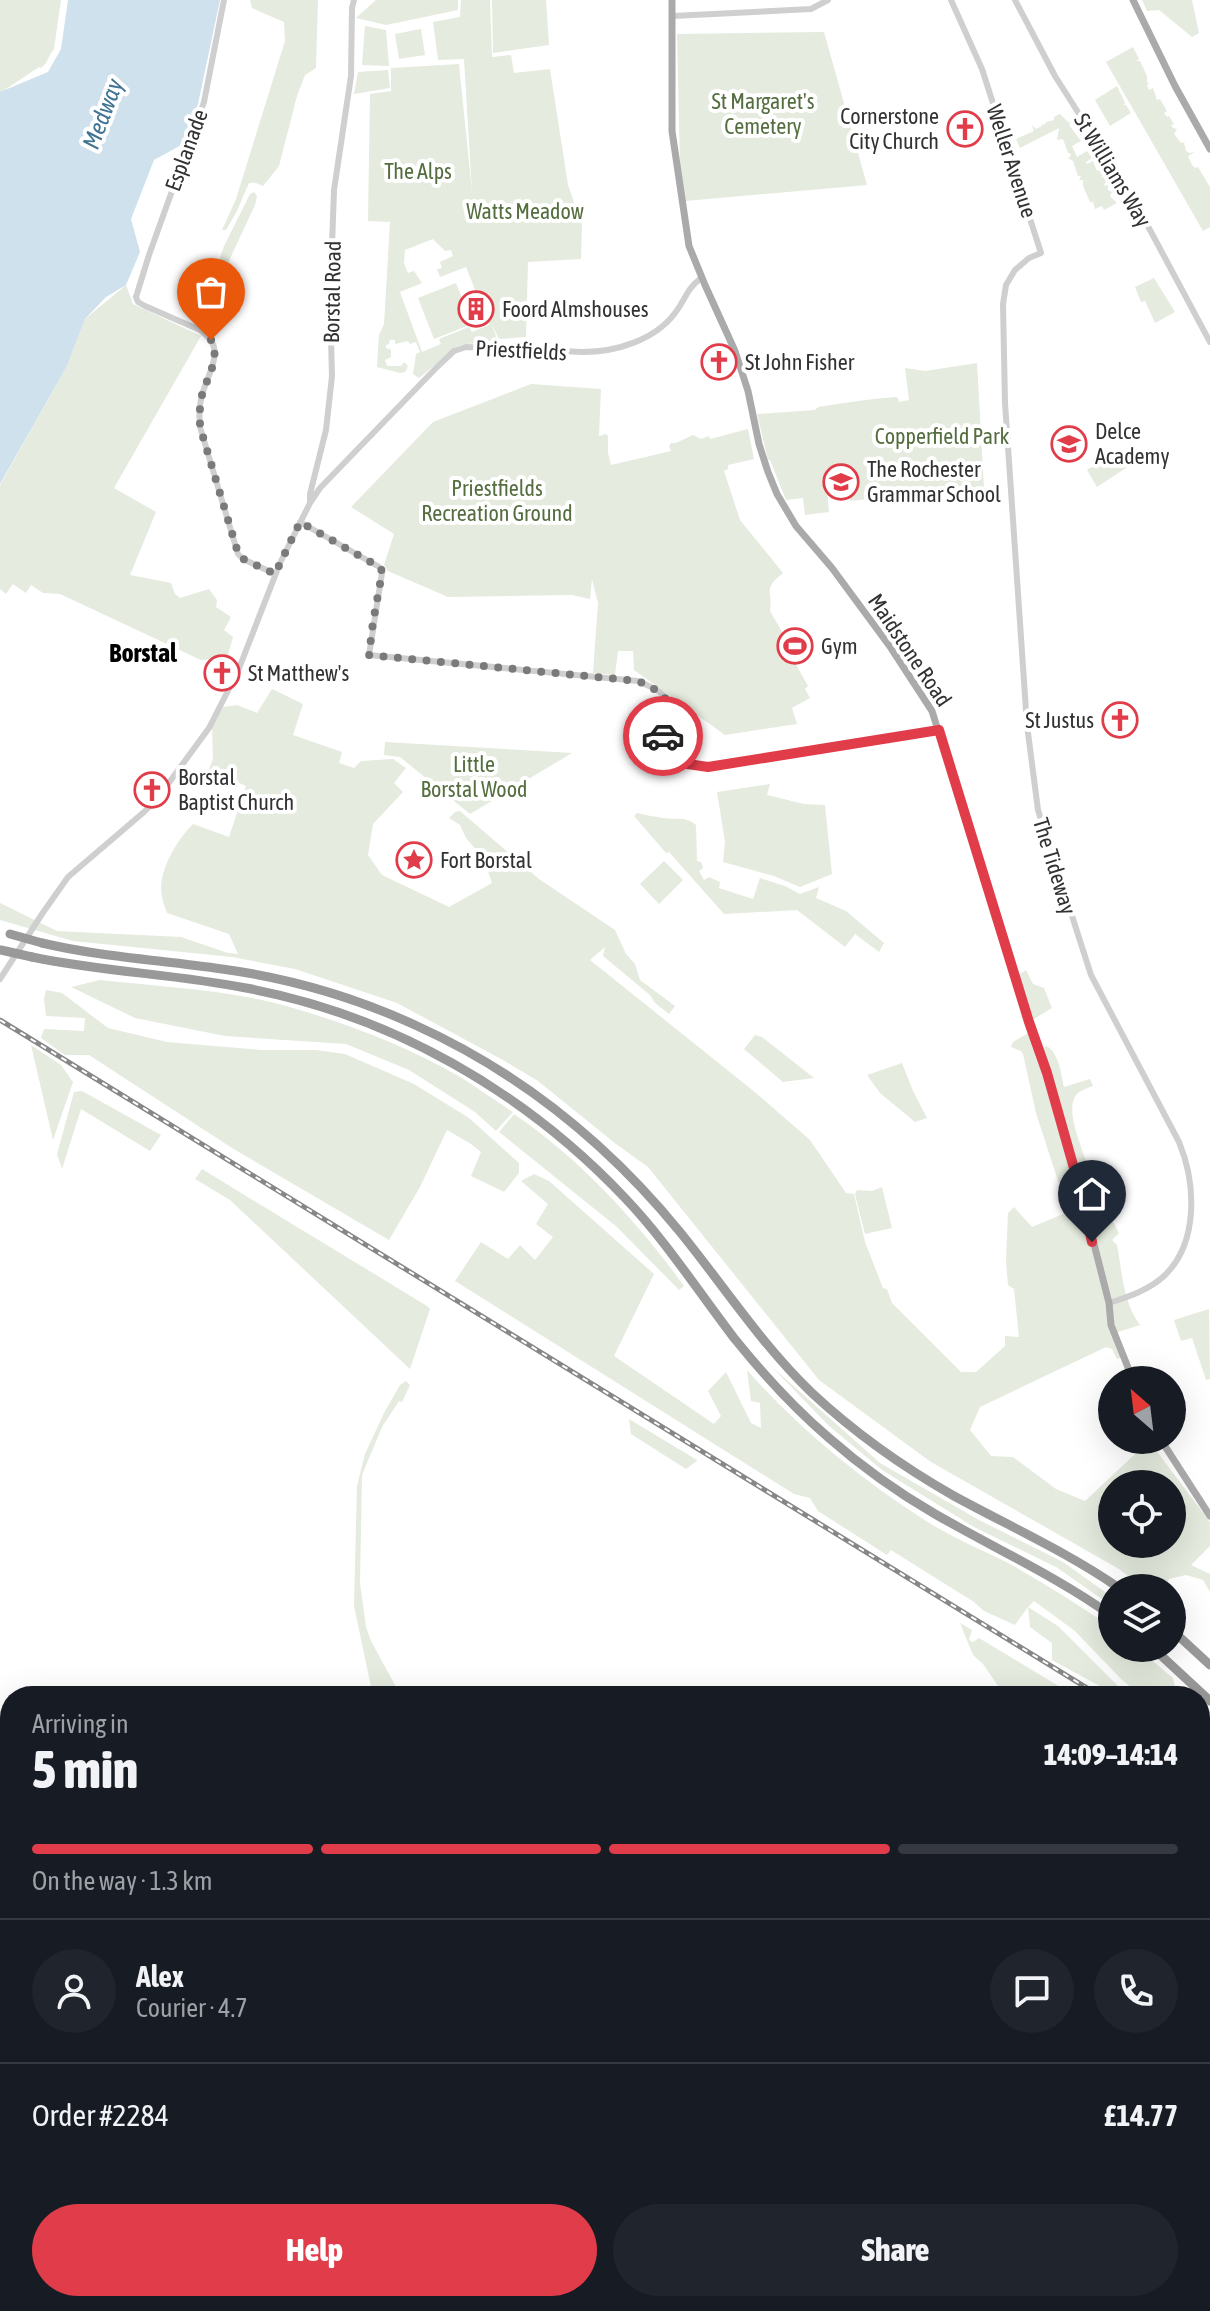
<!DOCTYPE html>
<meta charset="utf-8">
<style>
body{margin:0;font-family:"Asap Condensed",sans-serif;background:#20242c;color:#f1f3f6;height:100vh;display:flex;flex-direction:column;font-size:30px;white-space:nowrap}
*{box-sizing:border-box;margin:0}
p{font-size:26px;color:#9ea1a6}
.icon{flex:none;width:44px;height:44px;fill:none;stroke:currentColor;stroke-width:2;stroke-linecap:round;stroke-linejoin:round}
.map{position:relative;flex:1;overflow:hidden}
.sheet{position:absolute;left:0px;top:1686px;width:1210px;height:626px;display:flex;flex-direction:column;background:#171b24;border-radius:32px 32px 0 0;box-shadow:0 8px 32px #0002}
.sheet>*{flex:none}
.needle{width:52px;rotate:332deg}
.tools{position:absolute;left:1098px;top:1366px;display:grid;gap:16px}
.tools a{display:grid;place-items:center;width:88px;height:88px;border-radius:50%;background:#171b24;box-shadow:0 8px 32px #0002;font-size:40px}
.pin{position:absolute;display:grid;place-items:center;width:68px;height:68px;color:#fff;margin:-82px -34px;border-radius:50% 50% 50% 0;rotate:-45deg;box-shadow:0 0 8px #0007}
.pin .icon{rotate:45deg}
.courier{position:absolute;display:grid;place-items:center;width:80px;height:80px;margin:-40px;border:6px solid #e13c49;border-radius:50%;background:#fff;color:#222;box-shadow:0 2px 10px #0007}
.headline em{font-style:normal;font-weight:800}
.headline div{display:flex;flex-direction:column-reverse}
.headline{display:flex;align-items:center;justify-content:space-between;height:136px;padding:0 32px}
h1{font-size:52px;font-weight:800;line-height:60px}
.bar{display:grid;grid-template-columns:repeat(4,1fr);gap:12px 8px;align-content:center;height:96px;padding:0 32px}
.bar i{height:10px;border-radius:6px;background:#363941}
.bar .current{background:#e13c49}
.bar p{grid-column:span 4}
.line{display:flex;align-items:center;gap:20px;padding:0 32px;border-top:2px solid #363941}
.line div{flex:1}
.round{display:grid;place-items:center;flex:none;width:84px;height:84px;border-radius:42px;background:#20242c}
.button{display:flex;gap:16px;margin-top:auto;padding:16px 32px}
.button a{flex:1;height:92px;border-radius:48px;background:#e13c49;color:#fff;font-size:32px;font-weight:800;line-height:92px;text-align:center}
.button a+a{background:#20242c;color:#f1f3f6}
.map>svg:first-child{display:block}
</style>
<div class="map">
<svg width="1210" height="2311" viewBox="0 0 1210 2311">
<rect width="100%" height="100%" fill="#fff"/>
<!-- green -->
<path fill="#e5ebde" fill-rule="evenodd" d="M0 0H61L54 49C48 56 48 63 41 68L39 67 0 93Z
M250 0H318L316 68 305 75 297 96 279 166 263 186 256 183H249L236 213 226 230H222L236 199 285 41 284 22 252 8Z
M376 0H458V10L386 25 356 18Z
M461 0H490L492 57 511 55 514 73 550 69 568 185 582 225 581 259 528 262 526 337 499 339 491 323 499 344C445 340 456 350 419 378L413 374 416 354 420 352 416 342 410 344 408 341 395 344V340H390L389 344 386 345V348L391 350V357L385 360 387 366H401L404 362 408 366 405 372 400 373 377 367 379 335 384 324 390 222 368 221 370 94 391 91V68L459 64 472 192 464 59 438 60 433 22 460 17ZM433 239 445 251 451 250 453 256 440 262 442 268 437 269 440 277 466 267 489 325 472 332 469 327 439 339 441 344 422 352 400 292 422 283 414 271 408 273 404 263 405 250Z
M492 0H546L549 45 493 53Z
M1142 0H1192L1199 33 1192 37 1159 10 1147 11Z
M365 26 386 30 389 66 362 65Z
M421 29 425 55 399 59 395 34Z
M824 32 867 185 685 201 680 165 677 34Z
M1133 47 1139 59 1136 61H1140L1147 76V82L1149 84 1147 85 1149 90 1153 88 1157 100 1160 99 1167 111 1164 113 1167 117 1169 116 1174 124 1171 125 1173 128 1177 129 1174 134 1181 143 1186 142 1184 143 1186 151 1190 153 1195 152 1188 156 1192 165 1195 168 1198 167 1210 187V227L1203 231 1106 62Z
M388 70 390 88 354 94 358 72Z
M1117 86 1125 103 1123 105H1126L1131 113 1110 126 1095 100Z
M1060 114 1069 123 1072 121 1069 125 1081 141 1072 146 1077 157 1087 151 1092 158 1086 162 1087 164 1093 161 1097 171 1105 167 1099 170 1103 176 1101 178 1104 177 1106 181 1104 186 1108 185V190L1112 192 1110 196 1117 203 1104 210 1102 206 1095 209 1093 202H1090L1083 186V180H1079L1081 176H1078L1073 161 1068 158 1071 156 1070 153H1068L1063 139 1057 140 1059 128 1020 148 1016 139 1034 131 1032 125 1036 129 1042 126V124L1045 125 1046 122 1054 120V117Z
M254 192 257 196 255 205 218 284 208 313 200 323 196 319 209 292 224 246 250 194Z
M1154 278 1175 312 1155 323 1145 301 1141 302 1135 287Z
M456 283 472 324 434 339 418 298Z
M126 285 133 304 201 336 114 488 156 512 130 575 171 583 175 594 180 598 209 589 217 600 216 607 231 617 224 630 233 637 227 658 201 660 60 594 43 593 31 585 26 593 13 584 6 594 0 589V485L67 366 85 319Z
M977 363 984 488 909 500 905 495 895 496 894 499 888 500 886 497 850 501 849 487 827 489 829 512 805 515 803 498 786 500 770 460H768L757 414 815 410 818 407C844 403 869 399 895 397L898 398 899 402 909 400 905 368 925 371Z
M531 384 601 389 599 436 606 434 608 436V453L611 465 671 451 669 446 671 443H676L693 435 701 439 709 436 710 439 748 429 754 459 728 465V469L724 471 740 520 783 573C762 590 773 589 770 611L798 659 794 661 808 686 805 689 810 698 792 708 797 724 725 735 634 670 633 651H618L615 675 593 673 598 603 592 579 590 599 572 595 448 597 388 571 384 565 394 534 351 507 433 422Z
M1115 452 1126 468 1097 487 1087 470Z
M272 689 303 704 293 735 342 752 339 763 354 768 361 761 393 759 406 768 394 783 403 792 373 824 368 855 382 875 449 907 492 883 484 860 487 857 477 851 466 838 460 825 449 818 455 812 460 811 539 879 615 930 626 954 635 964 640 980 675 1006 669 1014 655 1003 650 995 603 956 605 947 590 960 756 1093 810 1140 846 1193 854 1194 865 1242 883 1288 887 1289 892 1303 961 1372H976L1005 1346V1336L1019 1337 1014 1289 1008 1285 1006 1261 1008 1213 1014 1207 1032 1227 1068 1212 1036 1113 1023 1054 1021 1051 1011 1047 1013 1042 1030 1032 1039 1050 1047 1046C1059 1054 1061 1073 1064 1087L1090 1079 1093 1086C1087 1088 1081 1090 1076 1095 1064 1111 1084 1152 1089 1170L1076 1173 1079 1186 1092 1183 1119 1233 1112 1240 1117 1245C1122 1271 1123 1303 1140 1325L1115 1333 1124 1357 1117 1359 1112 1349 1106 1347 980 1407 970 1430 991 1456 1013 1457 1056 1489 1085 1501 1149 1441 1210 1522V1546L1191 1565 1210 1574V1592L1203 1580 1186 1575 1169 1579 1165 1588H1144L1119 1569 931 1462 819 1380 648 1167 616 1144 538 1081 503 1060 397 1003 295 969 232 957 73 941 0 920V903L57 931 181 937 228 953 238 954 229 934 167 913C164 905 161 896 161 887 162 865 178 839 193 824L229 837 246 786 209 769 213 759 212 726 223 707 237 705 257 713ZM1112 1484H1172V1544H1112Z
M385 742 572 753 470 814 400 757 384 755Z
M770 784 767 795 804 804 825 805 832 874 800 887 774 876 723 862 725 842 717 792Z
M637 813C646 815 655 817 664 818 676 820 686 816 696 825L697 861 701 862 703 868 699 871 704 880 709 877 720 882 719 888 753 899 760 878 785 886 800 894 819 887 816 898 846 911 884 943 879 952 855 934 845 947 797 910 724 914 669 852 666 853 634 816Z
M664 861 683 880 659 904 640 884Z
M1026 970 1033 984 1044 988 1052 1008 1029 1022 1015 977Z
M100 980C162 987 234 990 293 1008 351 1025 409 1047 462 1078 479 1089 496 1101 513 1112L496 1131 475 1112 409 1070 346 1044 225 1036 135 1018 71 987Z
M46 990 62 993 108 1028 167 1042 261 1050H316L345 1054 414 1084 469 1118 519 1163V1173L504 1192 471 1176 481 1152 471 1144 447 1130 420 1187 389 1240 232 1148 89 1055H65L41 1038 44 1029 84 1031 85 1018 46 1016 44 999Z
M755 1035 762 1037 814 1078 783 1082 744 1049Z
M31 1045 61 1065 73 1082 53 1140Z
M902 1063 913 1091 927 1118 915 1122 880 1093 867 1075Z
M82 1091 161 1135 150 1151 81 1109 62 1169 57 1154 74 1092Z
M514 1114C580 1159 637 1221 684 1286L679 1290 617 1227 499 1132Z
M202 1169 427 1306 430 1309 410 1369 230 1200 195 1179Z
M534 1174 549 1181 654 1274 614 1356 714 1424 721 1416 708 1391 726 1372 751 1423 761 1428 760 1403 751 1401 747 1370C798 1428 858 1477 923 1519 950 1537 981 1549 1010 1564 1044 1583 1076 1603 1108 1625L1112 1628V1648H1137L1173 1678 1177 1696H1142L1121 1679 1075 1631 1034 1601 1028 1607 1058 1626 1128 1696H1118L1052 1660V1643L1030 1627 1028 1607 1015 1625 984 1611 974 1602 891 1550 887 1555 818 1511 810 1498 794 1494 455 1281 481 1242 508 1259 520 1245 535 1260 553 1237 536 1224 548 1204 521 1181Z
M882 1187 892 1228 865 1234 855 1194 857 1190 872 1191Z
M1209 1309 1210 1379 1206 1380 1192 1338 1181 1341 1174 1320Z
M771 1366 880 1463 979 1520 1063 1562 1112 1597V1606L1056 1567 974 1527 882 1470 828 1425Z
M406 1381 410 1385 402 1402 399 1401 382 1427 362 1475 360 1583 366 1627 371 1641 401 1696H373L354 1606 357 1486 365 1454 384 1413 400 1385Z
M629 1419 697 1460V1461L686 1469 631 1434Z
M960 1623 972 1630 969 1640 973 1642 979 1638 1065 1690 1071 1691 1079 1696H1005L983 1664 973 1655Z
M1200 1774 1208 1780 1210 1792V1969L1200 1976Z
M1210 1975V2311H1005L1008 2302H1200V1982Z
M397 2302H524L525 2306 521 2311H395Z
M590 2302H661L647 2311H569Z"/>
<!-- water -->
<path fill="#cee1ed" d="M68 0H220L198 104 183 144 154 160 131 219 140 252 126 285 106 297 85 319 67 366 0 484V92L48 72 61 49Z"/>
<g fill="none" stroke-linecap="round" stroke-linejoin="round">
<!-- minor -->
<path stroke="#cfcfcf" stroke-width="6" d="M224 0 204 102 149 255 136 297 138 302 145 306 200 330C228 349 209 369 202 395 199 406 199 416 200 427L238 554 243 559 275 574
M951 0 982 69 1041 253 1029 258 1015 270 1006 285 1003 304 1005 403 1027 725 1038 810 1091 975 1179 1142C1196 1183 1199 1243 1164 1276 1149 1290 1128 1297 1109 1303
M1015 0 1055 76 1135 202 1210 342
M673 16 811 9 828 0
M310 503V494L326 430 332 376 330 302 334 190 351 76 352 8 354 0
M300 522 381 568 382 573 369 655 638 681C650 687 666 691 668 705L660 760 708 767 939 730
M0 979 42 914 68 877 144 812 157 799 209 728 238 671 280 563 310 503 320 488 438 366 454 351 466 347 583 352C616 352 655 340 675 313 687 298 684 292 701 278"/>
<!-- major -->
<path stroke="#aaa" stroke-width="7" d="M672 0V131L689 246 705 285 735 351 748 391 759 444 768 472 777 494 796 526 832 568 891 648 932 711 1029 1022 1047 1073 1076 1173 1109 1303 1111 1325 1133 1380
M1133 0 1175 86 1210 149
M1161 1440 1210 1516"/>
<!-- highway -->
<path stroke="#999" stroke-width="9" d="M42 943C101 957 162 960 222 969 289 978 354 997 415 1025 519 1072 608 1144 680 1232 724 1286 761 1344 812 1393 855 1433 903 1467 954 1496 1009 1526 1067 1552 1119 1588
M32 957C103 972 175 974 246 988 391 1015 524 1091 625 1198 666 1241 698 1291 734 1338 763 1374 794 1408 829 1438 862 1467 897 1492 935 1514 994 1548 1056 1576 1112 1616
M1172 1630 1210 1665
M1153 1648 1210 1701"/>
<defs>
<path id="rail" d="M0 1020 1100 1696
M1200 1759 1210 1766"/>
</defs>
<!-- rail casing -->
<use href="#rail" stroke="#878787" stroke-width="5"/>
<!-- rail -->
<use href="#rail" stroke="#fff" stroke-width="2" stroke-dasharray="6" stroke-linecap="butt"/>
<!-- highway-bridge -->
<path stroke="#999" stroke-width="9" d="M10 934 42 943
M1 950 32 957"/>
</g>
<g fill="none" stroke-linecap="round" stroke-linejoin="round">
<!-- done -->
<path stroke="#7a7a7a" stroke-width="8" stroke-dasharray="0 14.4" d="M211 340C221 358 207 377 202 395 199 406 200 416 200 427L238 553 241 558 275 574 300 522 381 568 382 573 373 622 369 655 638 681C674 698 669 698 663 736"/>
<!-- route -->
<path stroke="#e13c49" stroke-width="10" d="M663 736 660 760 708 767 939 730 1029 1022 1047 1073 1079 1186 1092 1242"/>
</g>
<!-- icons -->
<defs>
<symbol id="church-ring" viewBox="-11 -11 22 22"><circle r="9.5" fill="#fff" stroke="#e13c49" stroke-width="1.5"/><path d="M-1.2-6h2.4v3.5h3.3v2.4h-3.3V6h-2.4V-.1h-3.3v-2.4h3.3Z" fill="#e13c49"/></symbol>
<symbol id="building-ring" viewBox="-11 -11 22 22"><circle r="9.5" fill="#fff" stroke="#e13c49" stroke-width="1.5"/><path d="M-4-6H4V6H1V3H-1V6H-4ZM-2.5-4.3h1.7v1.8h-1.7ZM.8-4.3h1.7v1.8H.8ZM-2.5-1h1.7V.8h-1.7ZM.8-1h1.7V.8H.8Z" fill="#e13c49"/></symbol>
<symbol id="school-ring" viewBox="-11 -11 22 22"><circle r="9.5" fill="#fff" stroke="#e13c49" stroke-width="1.5"/><path d="M0-5L7-2L0 1L-7-2ZM-4 1L0 2.5L4 1V4Q0 6-4 4Z" fill="#e13c49"/></symbol>
<symbol id="stadium-ring" viewBox="-11 -11 22 22"><circle r="9.5" fill="#fff" stroke="#e13c49" stroke-width="1.5"/><path d="M0-5a6.5 5 0 1 0 0 10a6.5 5 0 1 0 0-10ZM-3.5-1.8h7v3.6h-7Z" fill="#e13c49"/></symbol>
<symbol id="sight-ring" viewBox="-11 -11 22 22"><circle r="9.5" fill="#fff" stroke="#e13c49" stroke-width="1.5"/><path d="M0-6L1.8-2.2L6-1.7L2.9 1.2L3.7 5.4L0 3.3L-3.7 5.4L-2.9 1.2L-6-1.7L-1.8-2.2Z" fill="#e13c49"/></symbol>
</defs>
<g fill-rule="evenodd">
<use href="#church-ring" x="945" y="109" width="40" height="40"/>
<use href="#building-ring" x="456" y="289" width="40" height="40"/>
<use href="#church-ring" x="699" y="342" width="40" height="40"/>
<use href="#school-ring" x="1049" y="424" width="40" height="40"/>
<use href="#school-ring" x="821" y="462" width="40" height="40"/>
<use href="#stadium-ring" x="775" y="626" width="40" height="40"/>
<use href="#church-ring" x="202" y="653" width="40" height="40"/>
<use href="#church-ring" x="1100" y="700" width="40" height="40"/>
<use href="#church-ring" x="132" y="770" width="40" height="40"/>
<use href="#sight-ring" x="394" y="840" width="40" height="40"/>
</g>
<g text-anchor="middle" stroke-width="8" stroke-linejoin="round" paint-order="stroke">
<!-- park labels -->
<g font-size="22" fill="#556e40" stroke="#fff">
<text x="763" y="109">St Margaret's<tspan x="763" dy="25">Cemetery</tspan></text>
<text x="418" y="179">The Alps</text>
<text x="525" y="219">Watts Meadow</text>
<text x="942" y="444">Copperfield Park</text>
<text x="497" y="496">Priestfields<tspan x="497" dy="25">Recreation Ground</tspan></text>
<text x="474" y="772">Little<tspan x="474" dy="25">Borstal Wood</tspan></text>
</g>
<!-- poi labels -->
<g font-size="22" fill="#323232" stroke="#fff" text-anchor="start">
<text x="939" y="124" text-anchor="end">Cornerstone<tspan x="939" dy="25">City Church</tspan></text>
<text x="502" y="317">Foord Almshouses</text>
<text x="745" y="370">St John Fisher</text>
<text x="1095" y="439">Delce<tspan x="1095" dy="25">Academy</tspan></text>
<text x="867" y="477">The Rochester<tspan x="867" dy="25">Grammar School</tspan></text>
<text x="821" y="654">Gym</text>
<text x="248" y="681">St Matthew's</text>
<text x="1094" y="728" text-anchor="end">St Justus</text>
<text x="178" y="785">Borstal<tspan x="178" dy="25">Baptist Church</tspan></text>
<text x="440" y="868">Fort Borstal</text>
</g>
<!-- street labels -->
<g font-size="22" fill="#323232" stroke="#fff">
<text transform="translate(186 150) rotate(-70)" y="8">Esplanade</text>
<text transform="translate(1012 161) rotate(72)" y="8">Weller Avenue</text>
<text transform="translate(1113 170) rotate(59)" y="8">St Williams Way</text>
<text transform="translate(332 292) rotate(-89)" y="8">Borstal Road</text>
<text transform="translate(521 350) rotate(3)" y="8">Priestfields</text>
<text transform="translate(910 650) rotate(56)" y="8">Maidstone Road</text>
<text transform="translate(1055 866) rotate(73)" y="8">The Tideway</text>
</g>
<!-- water labels -->
<g font-size="24" font-style="italic" fill="#417493" stroke="#fff">
<text transform="translate(103 114) rotate(-69)" y="8">Medway</text>
</g>
<!-- quarter labels -->
<g font-size="26" font-weight="bold" fill="#000" stroke="#fff">
<text x="143" y="662">Borstal</text>
</g>
</g>
</svg>
<div class="tools">
<a><svg class="needle" viewBox="-14 -14 28 28"><path d="M0-13l5 13h-10z" fill="#e53935"/><path d="M0 13l5-13h-10z" fill="#9ea1a6"/></svg></a>
<a><svg class="icon" aria-label="locate" viewBox="0 0 24 24"><circle cx="12" cy="12" r="6"/><path d="M12 2v4M12 18v4M2 12h4M18 12h4"/></svg></a>
<a><svg class="icon" aria-label="layers" viewBox="0 0 24 24"><path d="M12 4l9 5-9 5-9-5zM3 14l9 5 9-5"/></svg></a>
</div>
<div class="pin" style="left:211px;top:340px;background:#ea580c"><svg class="icon" aria-label="bag" viewBox="0 0 24 24"><path d="M5 8h14l-1 12H6zM9 8a3 3 0 0 1 6 0"/></svg></div>
<div class="pin" style="left:1092px;top:1242px;background:#1f2937"><svg class="icon" aria-label="home" viewBox="0 0 24 24"><path d="M3 11l9-7 9 7M6 9v11h12V9"/></svg></div>
<div class="courier" style="left:663px;top:736px"><svg class="icon" aria-label="car" viewBox="0 0 24 24"><path d="M5 17H2v-5l4-1 3-4h7l3 4 3 1v5h-3M9 17h6M6 11h13"/><circle cx="7" cy="17" r="2"/><circle cx="17" cy="17" r="2"/></svg></div>
<section class="sheet">
<div class="headline"><div><h1>5 min</h1><p>Arriving in</p></div><em>14:09–14:14</em></div>
<div class="bar"><i class="current"></i><i class="current"></i><i class="current"></i><i></i><p>On the way · 1.3 km</p></div>
<div class="line" style="height:144px"><a class="round"><svg class="icon" aria-label="person" viewBox="0 0 24 24"><circle cx="12" cy="8" r="4"/><path d="M4 21q1-7 8-7t8 7"/></svg></a><div><b>Alex</b><p>Courier · 4.7</p></div><a class="round"><svg class="icon" aria-label="chat" viewBox="0 0 24 24"><path d="M4 5h16v11H9l-5 4z"/></svg></a><a class="round"><svg class="icon" aria-label="phone" viewBox="0 0 24 24"><path d="M5 4h4l2 5-3 2q2 4 5 5l2-3 5 2v4C11 20 4 13 5 4z"/></svg></a></div>
<div class="line" style="height:104px"><div>Order #2284</div><b>£14.77</b></div>
<div class="button"><a>Help</a><a>Share</a></div>
</section>
</div>
